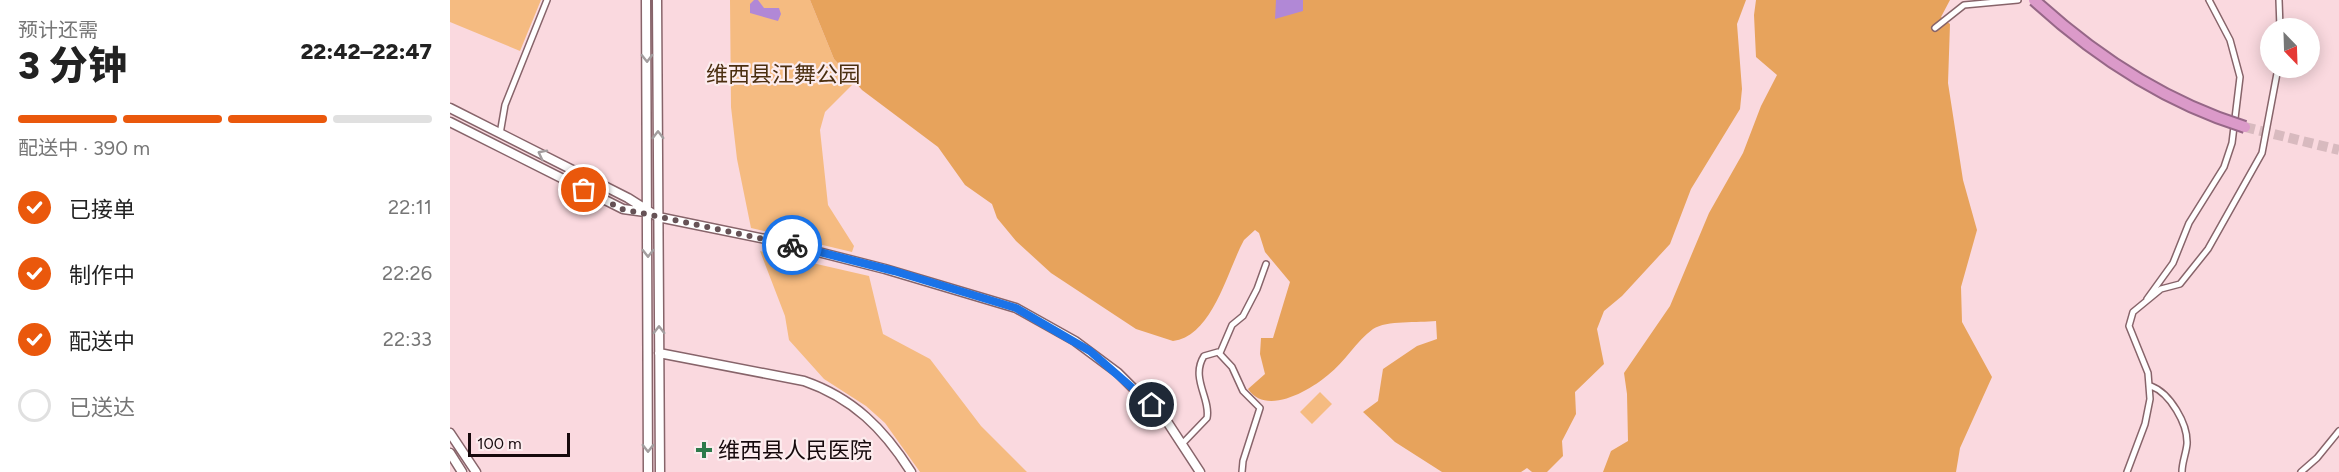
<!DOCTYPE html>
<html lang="zh">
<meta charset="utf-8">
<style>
body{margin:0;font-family:Figtree,"Noto Sans SC",sans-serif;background:#f6f6f6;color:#222;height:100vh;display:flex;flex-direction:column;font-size:22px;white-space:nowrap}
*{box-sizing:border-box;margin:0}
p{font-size:20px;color:#767676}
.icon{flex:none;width:33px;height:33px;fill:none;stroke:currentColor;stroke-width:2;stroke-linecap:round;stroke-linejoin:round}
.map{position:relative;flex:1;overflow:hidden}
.details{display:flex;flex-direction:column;background:#fff;width:450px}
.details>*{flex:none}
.needle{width:39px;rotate:157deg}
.fabs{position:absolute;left:1810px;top:18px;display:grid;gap:12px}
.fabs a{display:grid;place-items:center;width:60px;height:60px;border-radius:50%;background:#fff;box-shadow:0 3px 15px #0003;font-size:30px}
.scale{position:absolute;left:18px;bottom:15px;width:102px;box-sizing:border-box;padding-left:6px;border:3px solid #16090c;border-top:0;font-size:16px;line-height:21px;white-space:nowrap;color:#16090c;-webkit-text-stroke:4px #fcecee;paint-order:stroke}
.pin{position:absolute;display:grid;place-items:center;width:51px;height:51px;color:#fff;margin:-26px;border:3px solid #fff;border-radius:50%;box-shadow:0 2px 6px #0007}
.courier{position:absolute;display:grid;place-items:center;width:60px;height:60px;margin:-30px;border:4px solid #1a73e8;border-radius:50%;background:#fff;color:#222;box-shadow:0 2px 8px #0007}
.headline em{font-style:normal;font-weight:800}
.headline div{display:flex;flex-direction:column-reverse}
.headline{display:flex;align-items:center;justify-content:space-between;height:102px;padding:0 18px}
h1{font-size:39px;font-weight:800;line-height:45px}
.bar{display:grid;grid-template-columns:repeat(4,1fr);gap:9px 6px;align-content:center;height:72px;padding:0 18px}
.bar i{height:8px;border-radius:4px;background:#e0e0e0}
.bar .on{background:#ea580c}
.bar p{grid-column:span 4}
ol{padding:0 18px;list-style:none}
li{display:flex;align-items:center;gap:18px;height:66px}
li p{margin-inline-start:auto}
li .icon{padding:6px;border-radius:50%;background:#ea580c;color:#fff;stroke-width:4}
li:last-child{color:#767676}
li i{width:33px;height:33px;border:3px solid #e0e0e0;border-radius:50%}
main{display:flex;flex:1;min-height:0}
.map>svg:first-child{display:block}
</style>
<main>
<section class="details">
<div class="headline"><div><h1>3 分钟</h1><p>预计还需</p></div><em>22:42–22:47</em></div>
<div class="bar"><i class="on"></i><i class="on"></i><i class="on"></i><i></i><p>配送中 · 390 m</p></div>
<ol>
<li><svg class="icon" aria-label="check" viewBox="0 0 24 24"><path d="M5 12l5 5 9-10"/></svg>已接单<p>22:11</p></li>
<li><svg class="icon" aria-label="check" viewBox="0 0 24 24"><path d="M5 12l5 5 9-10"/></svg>制作中<p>22:26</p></li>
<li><svg class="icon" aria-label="check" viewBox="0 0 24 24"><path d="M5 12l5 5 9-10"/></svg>配送中<p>22:33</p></li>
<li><i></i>已送达</li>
</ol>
</section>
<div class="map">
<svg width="1889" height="472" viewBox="0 0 1889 472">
<rect width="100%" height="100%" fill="#fad9df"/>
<!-- green -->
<path fill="#f5bb81" d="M0 0H91L70 51 0 22Z
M280 0H360L384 59 404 83 375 112 370 130 378 205 404 246 402 252 301 228 287 159 281 107Z
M310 251 419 276 433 334 480 359 531 426 577 472H470L435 423 416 406 374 379 339 340 335 316Z
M870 392 882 404 862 424 850 412Z"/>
<!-- forest -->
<path fill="#e7a35c" d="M360 0H1296L1287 24 1292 89 1290 109 1241 189 1220 244 1172 296 1154 311 1147 329 1154 364 1125 392 1126 414 1112 441 1113 456 1097 472H1082L1077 468 1071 472H992L945 442 913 412 928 401 933 369 967 346 987 339 986 321C968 323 937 320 923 329 906 341 895 362 878 375 859 391 816 416 798 389L815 374 810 354 811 338H823L840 282 815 252 809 233 805 230 794 240C777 271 763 336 723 341L686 329 601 273 566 241 547 218 542 204 515 185 488 147 412 90 384 59Z
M1306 0H1500L1491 17 1500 24 1498 83 1513 180 1527 230 1511 287 1512 322 1542 377 1510 448 1506 472H1153L1161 451 1178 441 1177 394 1174 373 1220 306 1259 213 1293 153 1311 106 1327 75 1306 57 1304 15Z"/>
<!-- water -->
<path fill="#b188d6" d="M304 0H308L314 8H329L331 14 328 21 300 13V4Z
M826 0H853V11L825 19Z"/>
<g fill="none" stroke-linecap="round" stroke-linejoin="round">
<!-- highway-tunnel -->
<path stroke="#d8babf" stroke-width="10" stroke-dasharray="10 5" stroke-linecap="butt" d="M1795 127 1889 150"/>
<defs>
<path id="street" d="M1829 0 1830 28
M1485 28 1514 5 1568 0
M50 134 55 105 97 0
M1697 299 1723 263 1739 223 1774 167 1782 143 1790 77 1780 40 1759 0
M770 353 782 325 793 316 807 289 816 264
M1701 386C1720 393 1738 424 1737 444 1736 454 1732 462 1732 472
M733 443 757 418C761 399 740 378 754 356L768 352 782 367 793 391 810 408 793 461 792 472
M1677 472 1695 424 1700 399 1698 373 1679 326 1683 312 1711 289 1730 284 1758 249 1812 153 1828 68
M1851 472 1867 458 1889 431"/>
<path id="secondary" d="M196 0 198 472
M207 0 210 472
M0 108 178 198 208 217 325 241 435 269 566 308 625 341 668 373 718 423 750 472
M0 122 173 209 195 212
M209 353 354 381C403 398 434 429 461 472
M0 433 26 472
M0 453 12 472"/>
</defs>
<!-- street casing -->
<use href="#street" stroke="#87646a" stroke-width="8"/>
<!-- secondary casing -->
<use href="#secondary" stroke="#87646a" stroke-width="11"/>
<!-- street -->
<use href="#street" stroke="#fff" stroke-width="5"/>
<!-- secondary -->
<use href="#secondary" stroke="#fff" stroke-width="8"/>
<defs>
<path id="highway-bridge" d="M1584 0C1645 56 1715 102 1795 127"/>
</defs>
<!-- highway-bridge casing -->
<use href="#highway-bridge" stroke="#966787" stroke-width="14" stroke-linecap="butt"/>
<!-- highway-bridge -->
<use href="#highway-bridge" stroke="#db9ac9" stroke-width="10"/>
</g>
<!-- one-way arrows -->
<defs><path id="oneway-chevron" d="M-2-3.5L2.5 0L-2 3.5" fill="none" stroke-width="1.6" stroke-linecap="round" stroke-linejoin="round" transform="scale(1.5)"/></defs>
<g stroke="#a29d9e">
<use href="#oneway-chevron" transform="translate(197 58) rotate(89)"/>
<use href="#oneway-chevron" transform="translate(208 135) rotate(-90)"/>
<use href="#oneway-chevron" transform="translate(92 154) rotate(-153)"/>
<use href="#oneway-chevron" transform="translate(198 253) rotate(90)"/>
<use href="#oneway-chevron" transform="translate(209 330) rotate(-90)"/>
<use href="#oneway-chevron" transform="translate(198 448) rotate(90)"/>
</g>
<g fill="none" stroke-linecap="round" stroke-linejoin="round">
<!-- done -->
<path stroke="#665256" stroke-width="6" stroke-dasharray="0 10.8" d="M134 190 172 209 342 245"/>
<!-- route -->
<path stroke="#1a73e8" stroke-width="8" d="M342 245 444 271 566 308 640 351 702 405"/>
</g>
<!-- markers -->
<path fill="#2d7b4b" stroke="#fcecee" stroke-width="2" d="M251 441h6v6h6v6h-6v6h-6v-6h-6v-6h6z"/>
<g text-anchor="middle" stroke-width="4.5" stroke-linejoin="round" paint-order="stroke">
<!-- park labels -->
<g font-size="22" fill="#4b2f10" stroke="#fcecee">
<text x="333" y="82">维西县江舞公园</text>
</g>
<!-- poi labels -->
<g font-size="22" fill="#16090c" stroke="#fcecee" text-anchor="start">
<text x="268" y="458">维西县人民医院</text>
</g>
</g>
</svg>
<div class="fabs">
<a><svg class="needle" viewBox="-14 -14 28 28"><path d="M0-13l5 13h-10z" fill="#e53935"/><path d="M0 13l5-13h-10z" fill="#767676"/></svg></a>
</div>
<div class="scale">100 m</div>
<div class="pin" style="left:134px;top:190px;background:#ea580c"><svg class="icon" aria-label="bag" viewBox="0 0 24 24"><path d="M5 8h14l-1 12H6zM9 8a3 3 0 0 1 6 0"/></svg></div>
<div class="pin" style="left:702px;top:405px;background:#1f2937"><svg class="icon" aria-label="home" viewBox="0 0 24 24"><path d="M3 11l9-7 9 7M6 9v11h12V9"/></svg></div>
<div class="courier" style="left:342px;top:245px"><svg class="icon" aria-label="bike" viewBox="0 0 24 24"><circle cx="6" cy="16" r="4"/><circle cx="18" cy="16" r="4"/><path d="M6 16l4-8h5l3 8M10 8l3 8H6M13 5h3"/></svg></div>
</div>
</main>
